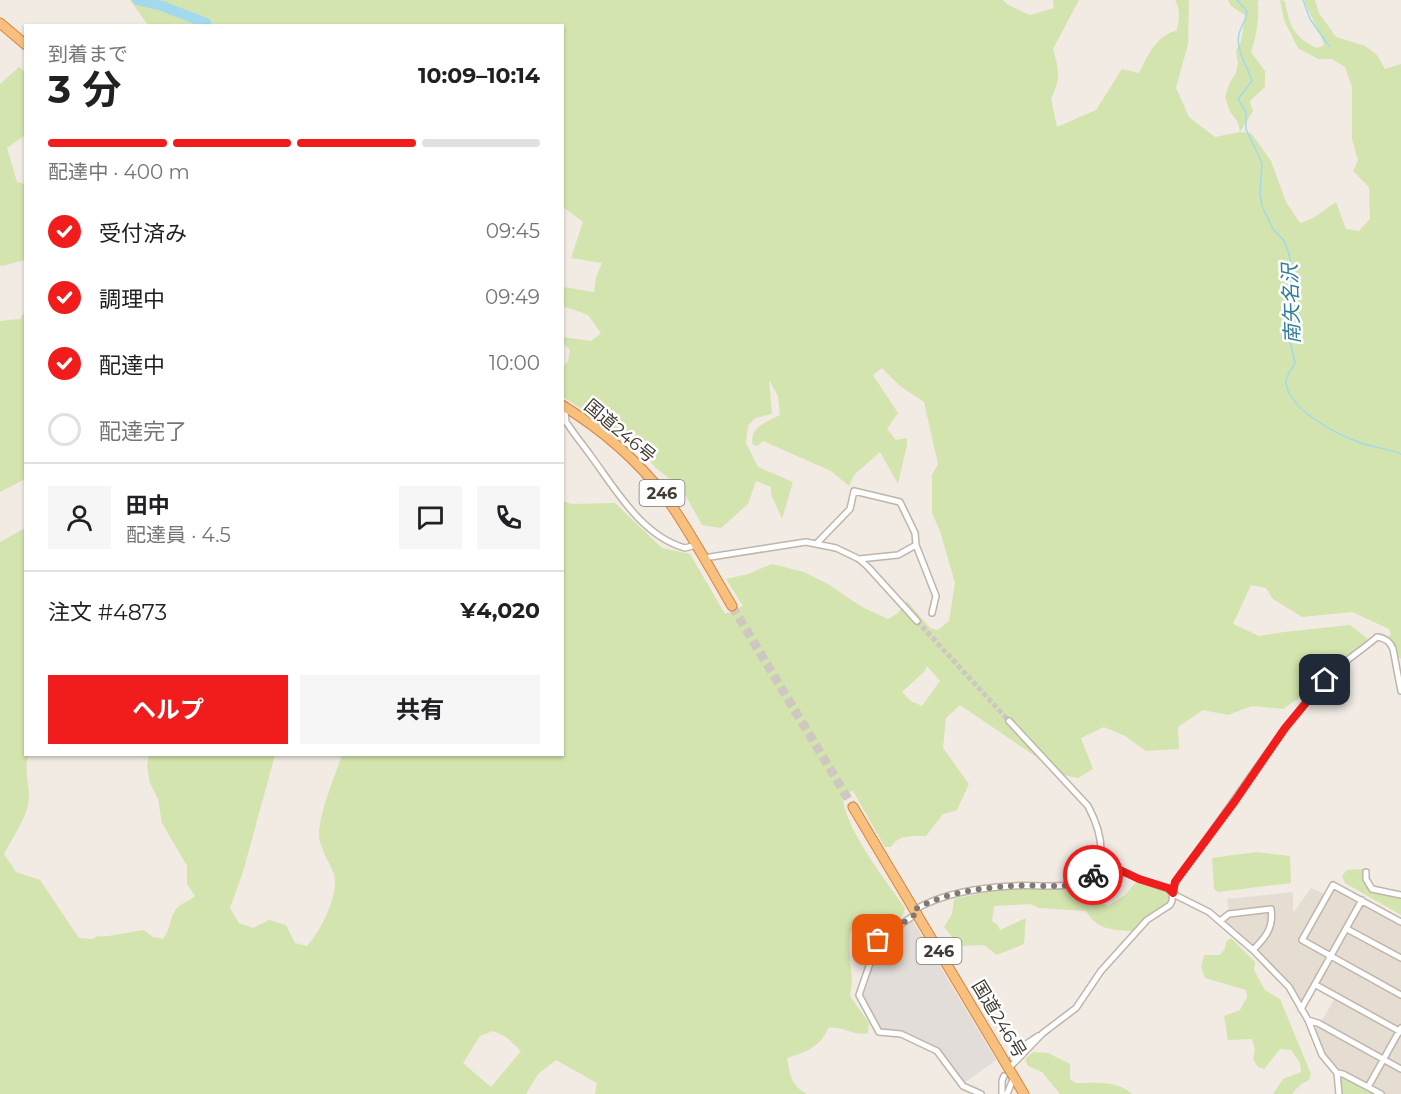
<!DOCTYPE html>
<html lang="ja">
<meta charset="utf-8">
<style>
body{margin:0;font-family:Montserrat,"Noto Sans JP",sans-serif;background:#f6f6f6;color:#202124;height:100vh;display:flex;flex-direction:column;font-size:22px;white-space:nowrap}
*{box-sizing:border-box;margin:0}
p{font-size:20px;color:#757577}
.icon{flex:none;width:33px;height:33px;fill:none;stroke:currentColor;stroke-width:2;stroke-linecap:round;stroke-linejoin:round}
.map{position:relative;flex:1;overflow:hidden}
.sheet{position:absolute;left:24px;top:24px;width:540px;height:732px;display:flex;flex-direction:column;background:#fff;border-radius:0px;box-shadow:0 2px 4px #0004}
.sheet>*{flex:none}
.pin{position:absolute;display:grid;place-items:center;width:51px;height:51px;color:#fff;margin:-26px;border-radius:12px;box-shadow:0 3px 9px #0006}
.courier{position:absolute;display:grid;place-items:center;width:60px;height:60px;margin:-30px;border:4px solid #f11c1c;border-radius:50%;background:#fff;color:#222;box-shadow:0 2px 8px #0007}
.overview em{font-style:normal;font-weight:700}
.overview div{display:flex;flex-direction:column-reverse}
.overview{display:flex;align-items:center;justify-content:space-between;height:102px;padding:0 24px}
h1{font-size:39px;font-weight:700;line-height:45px}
.bar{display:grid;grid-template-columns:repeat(4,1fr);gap:9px 6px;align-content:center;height:72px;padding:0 24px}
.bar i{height:8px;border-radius:4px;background:#e0e0e0}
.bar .selected{background:#f11c1c}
.bar p{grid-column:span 4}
.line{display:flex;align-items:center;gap:15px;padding:0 24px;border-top:2px solid #e0e0e0}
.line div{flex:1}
.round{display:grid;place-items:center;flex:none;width:63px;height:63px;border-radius:0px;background:#f6f6f6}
ol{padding:0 24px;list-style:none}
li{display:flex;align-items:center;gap:18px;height:66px}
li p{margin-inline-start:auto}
li .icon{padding:6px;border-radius:50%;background:#f11c1c;color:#fff;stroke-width:4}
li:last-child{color:#757577}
li i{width:33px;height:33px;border:3px solid #e0e0e0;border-radius:50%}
.primary-button{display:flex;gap:12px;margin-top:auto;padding:12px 24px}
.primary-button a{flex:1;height:69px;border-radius:0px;background:#f11c1c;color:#fff;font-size:24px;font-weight:700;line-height:69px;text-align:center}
.primary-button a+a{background:#f6f6f6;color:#202124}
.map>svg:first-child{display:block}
</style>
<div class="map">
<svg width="1401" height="1094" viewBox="0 0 1401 1094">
<rect width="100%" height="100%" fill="#f1ebe4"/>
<!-- residential -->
<path fill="#e5dcd2" d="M1311 888 1329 896 1333 890 1336 889 1401 925V1094H1381L1336 1067 1324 1053 1313 1031 1321 1022 1335 998 1312 986 1302 1002H1299L1291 985 1286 982 1225 923 1229 912 1227 899 1293 892V913Z"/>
<!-- industrial -->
<path fill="#e3ddd9" d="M913 921 996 1060 964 1083 938 1050 926 1043 880 1029 862 995 879 942 901 925Z"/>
<!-- green -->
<path fill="#d4e4ae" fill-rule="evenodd" d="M130 0H1003L1008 5 1030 15 1054 8 1053 0H1079L1053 49C1059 69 1061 79 1051 98L1057 127 1096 110 1122 69 1139 73C1149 54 1155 37 1177 30 1179 18 1181 11 1175 0H1189L1188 44 1176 88 1189 117 1215 137 1240 132 1238 122 1230 112 1225 97 1229 84 1236 73 1238 63 1236 50 1241 42 1245 15 1231 6 1228 0H1260L1258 1C1259 19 1257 34 1251 52L1265 71V87L1250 101 1253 111 1240 132 1251 133 1271 161 1286 202 1300 223C1314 220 1323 210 1336 202L1346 229 1359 231 1370 219 1369 187 1353 171 1358 161 1352 139V87L1345 67 1332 59H1318L1298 48 1284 20 1280 0 1285 1C1289 25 1294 38 1317 48L1324 45C1320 28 1309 16 1304 0H1315L1319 13 1336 37 1365 46 1377 55 1385 69 1401 64V659L1394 654 1386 641 1391 634 1389 629 1352 612 1302 617 1273 599 1266 588 1251 585 1233 624 1259 636 1284 632 1350 625 1368 639 1299 698 1283 709 1252 706 1228 715 1203 710 1178 727 1179 749 1146 751 1125 736 1104 727 1081 738 1093 769 1078 778 1063 775 960 705 946 718 943 748 969 784 957 810 943 814 926 836C914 836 898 834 891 847H885L853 791 843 793C840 823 887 882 905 908 903 919 898 921 887 922L878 913 858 924 850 933 849 947 852 980 850 996 869 1023 868 1033C854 1037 842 1025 828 1028 821 1047 805 1052 787 1058 790 1074 791 1086 807 1094H595L597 1083 556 1060 538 1074 526 1094H0V542L25 528 26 754 28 755C24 770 29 782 29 797 29 814 12 839 4 854L16 872 40 880 79 938 92 939 98 936C107 938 133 931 144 930L153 937 163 939C170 931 169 920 175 911 179 903 189 902 195 896L187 884V866L162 823 158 799 150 783 147 766 149 755H275L243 872 230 908 239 923 253 928 269 920 286 925 295 943 307 946C320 933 340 893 334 874 330 863 319 847 319 835 319 813 335 776 342 755L562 754 563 501 571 504 615 503 662 548 690 554 725 614 743 606 726 579 748 574 772 564 804 572 828 584 862 607 888 619 897 614 907 601 930 628 938 630 949 621 955 583 940 531 932 513V475L938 464 924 402 900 386 882 368 873 375 898 413 887 429 896 440 907 438V445L898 484 880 452 854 475 849 486 831 471 772 445 763 441 757 446 753 445C748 428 768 421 780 415L778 396 769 380 772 414 755 418 748 426 746 443 758 467 793 482 782 519 771 494V487L756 481 748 504 721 528 702 525 682 489 656 468 638 448 622 435 563 397V367L568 361 570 350 563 343V337L591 341 601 333 588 315 563 306V287L594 292 596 277 602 263 571 258 583 222 563 207 562 26 148 25ZM927 666 940 681 922 706 911 701 902 692 924 672ZM493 1031 506 1037 521 1051 491 1087 463 1063 480 1036Z
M19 67 25 72V135L7 148 17 182 25 184V260L2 266 0 265V84Z
M25 311V479L0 492V321L20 319Z
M1256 852 1290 856 1291 883 1218 892 1214 889 1212 858Z
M1365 869V878L1372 889 1401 898V915L1345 883 1342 876 1347 870Z
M1137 881 1168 893 1170 899 1162 908 1150 914 1133 931C1112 930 1097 930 1086 911L1039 908 1030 904 994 906 992 921 997 924 1000 930 1026 918 1024 944 997 955 984 945 959 946 944 927 952 914 954 899 1001 889 1072 888 1108 906 1125 895Z
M1231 938 1255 962 1254 970 1265 990 1280 999 1311 1074 1309 1080 1301 1084 1292 1094H1273L1283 1079 1301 1072 1300 1063 1291 1050 1280 1049 1264 1069 1258 1067 1253 1059 1255 1049 1252 1039 1228 1040 1224 1016 1240 1010 1247 997 1246 990 1205 978 1201 967 1204 955H1220L1225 949 1226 942Z
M1033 1052 1048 1053 1070 1064V1079L1076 1083C1094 1083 1118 1080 1132 1094H1060L1042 1072 1028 1066 1025 1059Z
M1342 1075 1377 1094H1341L1339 1076Z"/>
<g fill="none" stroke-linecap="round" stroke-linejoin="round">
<!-- stream -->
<path stroke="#a2d9ec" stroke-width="1.5" d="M1237 0 1247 11C1247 20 1241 25 1239 34 1235 50 1248 67 1252 81L1238 99 1246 112V129L1262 163 1260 194 1262 206 1273 229 1284 241 1289 254 1292 271 1289 296 1295 317 1289 338 1295 362C1293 369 1285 376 1286 383 1289 409 1334 433 1356 441 1370 447 1386 448 1401 454
M1303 0 1310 19 1329 46"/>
<!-- river -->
<path stroke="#a2d9ec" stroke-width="10" d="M137 0 162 6 206 23V26"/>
<!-- minor-tunnel -->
<path stroke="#cec8c1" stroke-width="5" stroke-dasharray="5 2.5" stroke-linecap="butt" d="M917 621 1009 721"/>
<!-- trunk-tunnel -->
<path stroke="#cec8c1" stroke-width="9" stroke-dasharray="9 4.5" stroke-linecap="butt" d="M732 606 853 807"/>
<defs>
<path id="minor" d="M565 408 566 422 569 426C576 437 584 446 591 456 616 490 642 536 685 548L696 545
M817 543 850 509 854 491 900 502 915 533 916 545 898 555 859 559
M916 545 936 596 932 613
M704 558 806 542 836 548 859 559 868 567 917 621
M1101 861 1139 879 1168 889 1177 896 1209 912 1253 950 1289 987 1308 1020 1322 1055 1337 1073 1339 1094
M1366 872V879L1372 889 1401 895
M914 910C943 893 978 888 1012 886 1040 883 1099 898 1101 855 1102 838 1096 821 1088 806L1009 721
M916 914 878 940 859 995 879 1032 901 1034 937 1051 963 1086 981 1094
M1220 921 1229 914 1271 909C1274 928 1265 938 1253 950
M1401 922 1333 885 1302 940 1401 995
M1347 929 1401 958
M1316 985 1401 1032
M1301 1009 1362 900
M1308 1020 1318 1023 1401 1069
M1013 1058 1016 1051 1038 1036
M1009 1068 1043 1033 1076 1008 1101 971 1147 920 1170 905 1172 901 1173 887 1179 876C1229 812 1270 742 1324 681 1339 664 1360 652 1377 637 1385 638 1390 641 1393 649L1401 691
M1337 1073 1343 1074 1381 1094
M1368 1087 1401 1028
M1002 1094V1081L1004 1076
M1007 1094 1014 1077"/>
<path id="trunk" d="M0 23 26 45
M562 405C601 429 637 460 665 496 690 531 710 569 732 606
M853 807 1024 1094"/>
</defs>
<!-- minor casing -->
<use href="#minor" stroke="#bfb5aa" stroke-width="8"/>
<!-- trunk casing -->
<use href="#trunk" stroke="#d6853a" stroke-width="11"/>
<!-- minor -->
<use href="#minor" stroke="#fff" stroke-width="5"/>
<!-- trunk -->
<use href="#trunk" stroke="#f8c07f" stroke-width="9"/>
</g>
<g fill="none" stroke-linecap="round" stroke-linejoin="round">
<!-- done -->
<path stroke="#807972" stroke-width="6" stroke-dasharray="0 10.8" d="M878 940 916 914 914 910C943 893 979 888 1012 886 1039 883 1070 893 1093 875"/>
<!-- route -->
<path stroke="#f11c1c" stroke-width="8" d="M1093 875 1101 861 1139 879 1168 888 1173 893 1175 882 1235 801 1285 728 1325 680"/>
</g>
<g text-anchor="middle" stroke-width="5" stroke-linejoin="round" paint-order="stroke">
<!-- shield labels -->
<g fill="#fff" stroke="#7b7671" stroke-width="1.5">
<rect x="639.5" y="480" width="45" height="26" rx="4.5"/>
<rect x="916.5" y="938" width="45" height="26" rx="4.5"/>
</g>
<g font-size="16" font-weight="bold" fill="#433b34">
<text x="662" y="499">246</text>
<text x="939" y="957">246</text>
</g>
<!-- street labels -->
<g font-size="18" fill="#433b34" stroke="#fff">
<text transform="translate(620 431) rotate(40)" y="6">国道246号</text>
<text transform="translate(999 1019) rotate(59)" y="6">国道246号</text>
</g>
<!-- water labels -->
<g font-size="20" font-style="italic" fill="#307e9b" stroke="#fff">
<text transform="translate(1291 304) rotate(-92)" y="7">南矢名沢</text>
</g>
</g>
</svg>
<div class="pin" style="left:878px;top:940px;background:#ea580c"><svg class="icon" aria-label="bag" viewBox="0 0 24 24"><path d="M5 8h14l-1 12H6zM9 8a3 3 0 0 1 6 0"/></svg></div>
<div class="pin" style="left:1325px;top:680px;background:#1f2937"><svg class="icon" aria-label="home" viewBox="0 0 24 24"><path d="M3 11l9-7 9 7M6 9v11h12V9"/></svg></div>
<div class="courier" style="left:1093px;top:875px"><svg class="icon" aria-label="bike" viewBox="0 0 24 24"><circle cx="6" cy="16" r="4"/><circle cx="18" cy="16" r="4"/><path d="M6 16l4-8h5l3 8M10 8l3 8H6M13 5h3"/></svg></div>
<section class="sheet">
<div class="overview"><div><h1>3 分</h1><p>到着まで</p></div><em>10:09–10:14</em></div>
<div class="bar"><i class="selected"></i><i class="selected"></i><i class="selected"></i><i></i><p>配達中 · 400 m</p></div>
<ol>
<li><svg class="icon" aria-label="check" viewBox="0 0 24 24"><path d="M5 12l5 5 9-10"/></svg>受付済み<p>09:45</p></li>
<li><svg class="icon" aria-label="check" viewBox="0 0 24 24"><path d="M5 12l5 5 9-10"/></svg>調理中<p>09:49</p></li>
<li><svg class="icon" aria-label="check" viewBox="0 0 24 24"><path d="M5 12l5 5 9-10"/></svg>配達中<p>10:00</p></li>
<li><i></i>配達完了</li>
</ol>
<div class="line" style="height:108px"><a class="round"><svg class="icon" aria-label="person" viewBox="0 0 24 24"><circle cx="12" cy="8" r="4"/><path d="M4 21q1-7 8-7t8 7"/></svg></a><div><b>田中</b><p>配達員 · 4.5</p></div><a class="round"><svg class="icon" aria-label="chat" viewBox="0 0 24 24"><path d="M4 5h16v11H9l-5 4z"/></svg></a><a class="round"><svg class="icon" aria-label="phone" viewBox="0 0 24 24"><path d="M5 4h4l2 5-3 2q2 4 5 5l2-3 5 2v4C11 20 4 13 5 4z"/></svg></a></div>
<div class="line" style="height:78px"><div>注文 #4873</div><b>¥4,020</b></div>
<div class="primary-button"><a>ヘルプ</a><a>共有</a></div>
</section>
</div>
